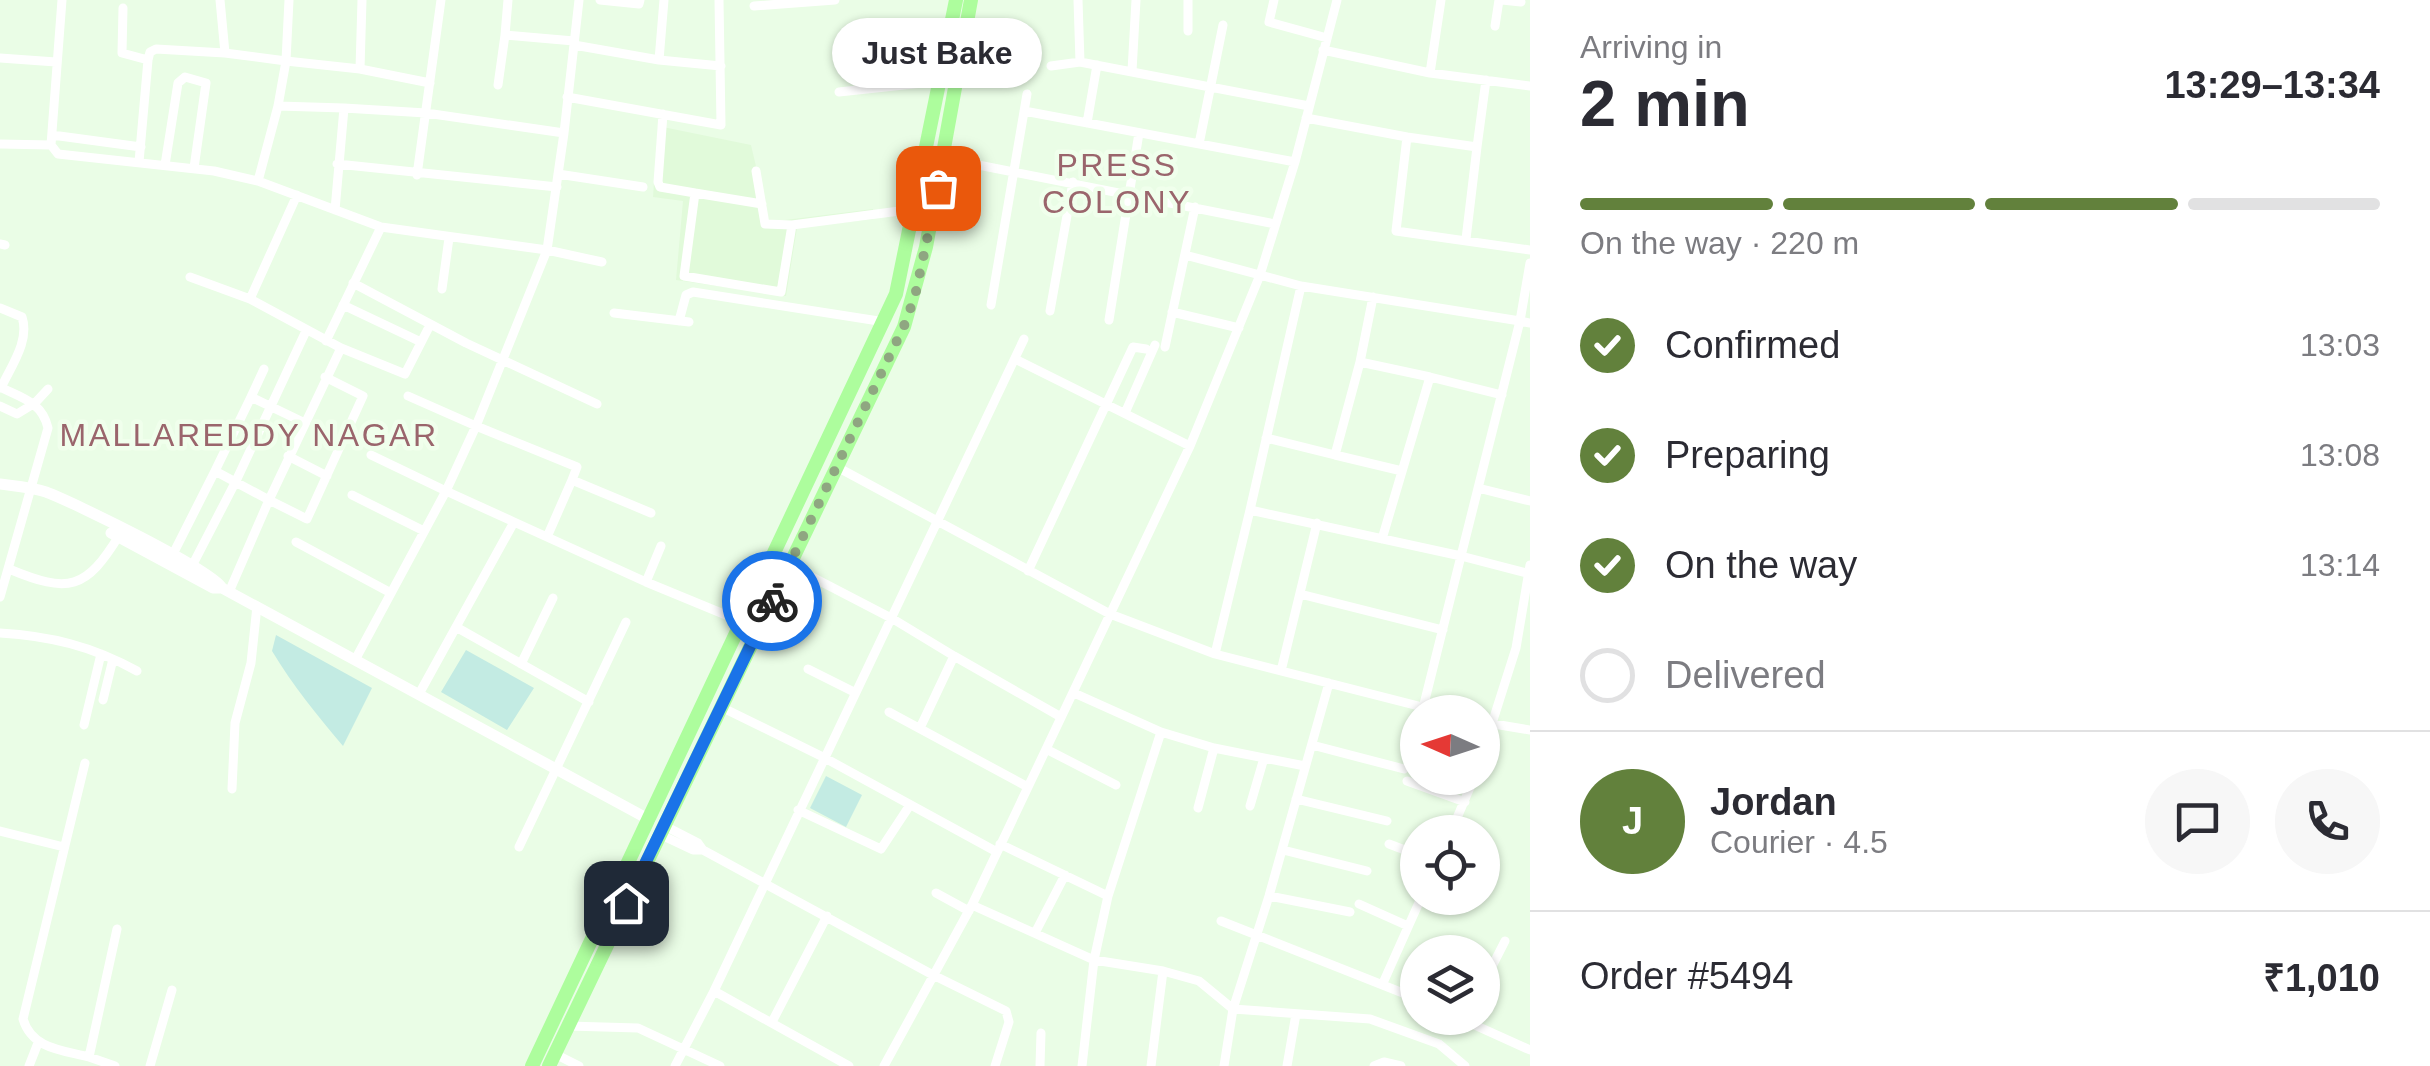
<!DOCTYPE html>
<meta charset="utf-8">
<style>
body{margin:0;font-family:Helvetica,sans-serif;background:#f7f7f7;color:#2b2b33;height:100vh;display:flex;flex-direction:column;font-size:38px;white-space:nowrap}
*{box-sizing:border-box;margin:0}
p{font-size:32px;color:#7c7c81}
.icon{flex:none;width:55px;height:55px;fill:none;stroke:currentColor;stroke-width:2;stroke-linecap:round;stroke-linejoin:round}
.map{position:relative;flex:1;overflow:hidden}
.sheet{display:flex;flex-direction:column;background:#fff;width:900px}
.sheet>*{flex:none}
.needle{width:65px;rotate:273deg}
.tools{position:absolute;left:1400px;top:695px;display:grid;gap:20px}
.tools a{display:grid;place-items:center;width:100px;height:100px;border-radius:50%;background:#fff;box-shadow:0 2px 8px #0004;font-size:50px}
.pin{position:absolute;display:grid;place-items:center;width:85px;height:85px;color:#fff;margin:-42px;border-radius:20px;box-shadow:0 5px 15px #0006}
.courier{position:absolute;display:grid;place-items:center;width:100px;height:100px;margin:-50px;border:8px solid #1a73e8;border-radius:50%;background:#fff;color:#222;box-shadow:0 2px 12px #0007}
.bubble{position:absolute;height:70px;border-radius:35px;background:#fff;box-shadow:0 2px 8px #0004;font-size:32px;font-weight:600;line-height:70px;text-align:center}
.overview em{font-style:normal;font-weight:600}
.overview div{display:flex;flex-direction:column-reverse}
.overview{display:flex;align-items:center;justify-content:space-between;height:170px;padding:0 50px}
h1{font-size:65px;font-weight:600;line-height:75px}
.bar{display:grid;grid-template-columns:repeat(4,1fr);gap:15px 10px;align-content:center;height:120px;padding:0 50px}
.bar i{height:12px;border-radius:8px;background:#e1e1e2}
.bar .current{background:#62813c}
.bar p{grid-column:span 4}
.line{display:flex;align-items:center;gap:25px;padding:0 50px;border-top:2px solid #e1e1e2}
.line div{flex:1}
.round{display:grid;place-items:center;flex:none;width:105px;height:105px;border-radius:52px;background:#f7f7f7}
ol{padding:0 50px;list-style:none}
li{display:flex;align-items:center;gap:30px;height:110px}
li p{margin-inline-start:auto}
li .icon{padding:10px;border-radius:50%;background:#62813c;color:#fff;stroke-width:4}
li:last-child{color:#7c7c81}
li i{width:55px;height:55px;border:5px solid #e1e1e2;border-radius:50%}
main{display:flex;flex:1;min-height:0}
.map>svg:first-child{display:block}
</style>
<main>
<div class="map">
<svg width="1530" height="1066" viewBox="0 0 1530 1066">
<rect width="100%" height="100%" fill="#eafde6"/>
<!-- residential -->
<path fill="#e1fada" d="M658 126 751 145 769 222 873 209 874 219 797 228 786 296 676 280 683 201 653 197Z"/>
<!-- green -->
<path fill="#c3ebe3" d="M276 635 372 688 343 746C317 715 293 686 272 651Z
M466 650 534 688 507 730 441 692Z
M826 776 862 795 846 827 810 808Z"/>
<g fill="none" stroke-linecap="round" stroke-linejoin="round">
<!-- minor -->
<path stroke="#fff" stroke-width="9" d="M508 0 505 35 574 41
M600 0 639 4 640 0
M1078 0 1080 62 1309 106
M1188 0V31
M1274 0 1269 22 1327 38
M1502 0 1521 2
M754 6 835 0
M123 8 122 53 148 60 139 162
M1495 26 1499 0
M574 45 659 60 721 66
M1323 50 1430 73 1530 86
M225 53 286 61 289 0
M0 58 56 62
M148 60 150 52 156 49 225 53 220 0
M659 60 664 0
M1051 66 1080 62
M360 69 362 0
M1132 71 1136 0
M1430 73 1441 0
M498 85 505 35
M839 92 941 81
M567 97 721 125 719 0
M278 106 344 108 335 210
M344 108 426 113 564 133 547 250 602 262
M1024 111 1295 162 1260 275 1185 255
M663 114 658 182 660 187 695 193
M1306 118 1407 137 1396 231 1530 250
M1087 123 1097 65
M564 133 579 0
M52 135 141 147
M1407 137 1477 147 1466 239
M0 144 51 145 58 154 214 171 258 181 381 227 326 341
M1199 144 1223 25
M51 145 62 0
M1477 147 1486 80
M943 158 1275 224
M1295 162 1337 0
M337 164 557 187
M165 165 178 83 185 77 206 83 194 168
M756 171 765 224 792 225
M558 174 643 187
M417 175 441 0
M258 181 278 106 286 61 360 69 430 83
M762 204 695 193 684 276 781 292 792 225 915 209
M381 227 547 250 476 426 577 467 572 480 651 513
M0 244 5 245
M353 283 466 343 597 404
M442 289 449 238
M250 299 297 195
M343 305 421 342
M991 305 1027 94
M0 308 22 317C30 341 11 366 1 388
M1050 311 1073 182
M1172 312 1239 328
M614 313 689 322
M1109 320 1139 133
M679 321 686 295 693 292 885 322
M1165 347 1195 207
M341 348 405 374 430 325
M1015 359 1190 446
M1360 362 1373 297
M1430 377 1502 395
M0 387C22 398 42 402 48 428L0 597
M251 397 264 369
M0 406 17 414 35 403 48 389
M1125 413 1155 345
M1266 438 1335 455
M371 455 446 491 476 426 408 396
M288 456 327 476
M837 467 1110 614 1215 654 1442 712
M215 471 251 397 305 423
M1478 488 1530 501
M352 495 424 531
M1250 510 1301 286
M514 522 646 582 661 546
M547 537 572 480
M1382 539 1430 377 1360 362 1335 455 1402 471
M296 542 391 593
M170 560 215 471 269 500 341 348 250 299 190 277
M789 565 893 619 954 656 920 728
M192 566 236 481 306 331
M9 569C69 594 86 590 120 534
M1028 571 1133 347 1146 349
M646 582 743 622
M229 592 269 500 307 519 363 396 325 377
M1300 594 1443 630
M456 627 589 702
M0 633C50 636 92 646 137 671
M1215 654 1250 510 1461 556 1520 321 1530 323
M954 656 1061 717
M355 660 446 491 514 522 419 694
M521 664 553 598
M808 669 854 692
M1281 671 1317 523
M1074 693 1161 732 1108 896
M103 700 113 659
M721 707 823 757 997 852
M1423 708 1461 556 1530 574
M889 712 1026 786
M1482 722 1530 730
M84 725 101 654
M1161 732 1214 748 1305 766
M1312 745 1404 769
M1046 749 1116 785
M1482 755 1516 648 1530 565
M85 763 23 1019C32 1049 62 1050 89 1057L117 929
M1407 781 1465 802
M232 789 235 723 251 663 257 606
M1296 799 1387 821
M1250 806 1264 758
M1198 808 1214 748
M798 810 881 849 910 805
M663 825 698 843 703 850 933 975 1006 1011 1009 1022 995 1066
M0 831 64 847
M1451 832 1474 778
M659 834 693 850H703
M1000 844 1108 896 1094 960 1163 971 1151 1066
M1389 844 1418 855
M519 847 626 622
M1283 850 1367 871
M936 893 969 911
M1269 896 1350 912
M1359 904 1408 926
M972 905 1190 446 1260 275 1301 286 1520 321 1530 263
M1221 921 1418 999
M1035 933 1065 875
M1163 971 1199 981 1233 1009 1370 1019 1439 1044 1465 1066
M1383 983 1421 898
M1482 986 1505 941
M714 991 1024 339
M1459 1018 1530 1050
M772 1022 827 916
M568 1026 638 1028 720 1066
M555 1054 579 1066
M89 1057 115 1066
M29 1066 38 1043
M150 1066 172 990
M675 1066 714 991 849 1066
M884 1066 972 905 1094 960 1082 1066
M1040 1066 1041 1033
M1224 1066 1233 1009 1269 896 1329 683
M1287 1066 1296 1014
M1374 1066 1384 1062 1401 1066"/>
<!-- tertiary -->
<path stroke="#fff" stroke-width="11" d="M0 484C15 486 31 487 46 492 73 502 212 570 222 588L650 820
M111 533 213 588H222"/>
<!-- primary -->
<path stroke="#adfd9d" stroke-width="14" d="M532 1066 896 294 956 0
M549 1066 904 327 926 247 971 0"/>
</g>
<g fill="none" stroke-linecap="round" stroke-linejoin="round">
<!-- done -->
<path stroke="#8fa681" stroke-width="10" stroke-dasharray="0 18" d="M772 601 904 326 915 296 938 188"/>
<!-- route -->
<path stroke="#1a73e8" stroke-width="12" d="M626 903 772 601"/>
</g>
<g text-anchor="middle" stroke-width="9" stroke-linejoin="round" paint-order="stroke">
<!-- neighbourhood labels -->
<g font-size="32" letter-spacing="2.5" fill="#9a656c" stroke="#f0ffec">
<text x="1117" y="176">PRESS<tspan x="1117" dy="37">COLONY</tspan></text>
<text x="249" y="446">MALLAREDDY NAGAR</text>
</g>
</g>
</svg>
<div class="tools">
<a><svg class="needle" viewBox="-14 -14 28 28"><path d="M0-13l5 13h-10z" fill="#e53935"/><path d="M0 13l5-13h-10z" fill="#7c7c81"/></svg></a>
<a><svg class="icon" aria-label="locate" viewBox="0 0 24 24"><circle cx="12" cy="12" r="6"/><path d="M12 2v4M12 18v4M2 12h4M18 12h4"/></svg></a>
<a><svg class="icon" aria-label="layers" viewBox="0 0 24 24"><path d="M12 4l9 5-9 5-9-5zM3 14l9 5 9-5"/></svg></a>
</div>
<div class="pin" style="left:938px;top:188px;background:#ea580c"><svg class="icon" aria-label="bag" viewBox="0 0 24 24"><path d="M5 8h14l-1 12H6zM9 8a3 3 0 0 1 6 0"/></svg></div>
<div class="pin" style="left:626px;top:903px;background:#1f2937"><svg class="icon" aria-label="home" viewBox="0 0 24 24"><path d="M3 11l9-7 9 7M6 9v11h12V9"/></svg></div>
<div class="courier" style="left:772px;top:601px"><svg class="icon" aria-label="bike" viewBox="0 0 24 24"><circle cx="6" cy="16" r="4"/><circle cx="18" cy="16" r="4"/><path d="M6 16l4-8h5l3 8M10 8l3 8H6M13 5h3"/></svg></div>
<div class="bubble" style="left:832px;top:18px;width:210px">Just Bake</div>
</div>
<section class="sheet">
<div class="overview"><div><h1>2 min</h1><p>Arriving in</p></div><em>13:29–13:34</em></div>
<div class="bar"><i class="current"></i><i class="current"></i><i class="current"></i><i></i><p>On the way · 220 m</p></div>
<ol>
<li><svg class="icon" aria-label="check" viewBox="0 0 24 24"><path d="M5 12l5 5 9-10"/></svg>Confirmed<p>13:03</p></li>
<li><svg class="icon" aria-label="check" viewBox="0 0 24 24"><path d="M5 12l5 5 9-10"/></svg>Preparing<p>13:08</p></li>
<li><svg class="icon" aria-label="check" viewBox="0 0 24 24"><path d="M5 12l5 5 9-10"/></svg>On the way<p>13:14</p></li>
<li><i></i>Delivered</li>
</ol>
<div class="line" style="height:180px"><b class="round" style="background:#62813c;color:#fff">J</b><div><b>Jordan</b><p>Courier · 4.5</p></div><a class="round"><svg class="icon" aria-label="chat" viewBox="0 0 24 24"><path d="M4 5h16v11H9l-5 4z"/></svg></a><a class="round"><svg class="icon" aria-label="phone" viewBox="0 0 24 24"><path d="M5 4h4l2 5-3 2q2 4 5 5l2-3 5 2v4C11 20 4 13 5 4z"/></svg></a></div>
<div class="line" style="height:130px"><div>Order #5494</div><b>₹1,010</b></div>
</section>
</main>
